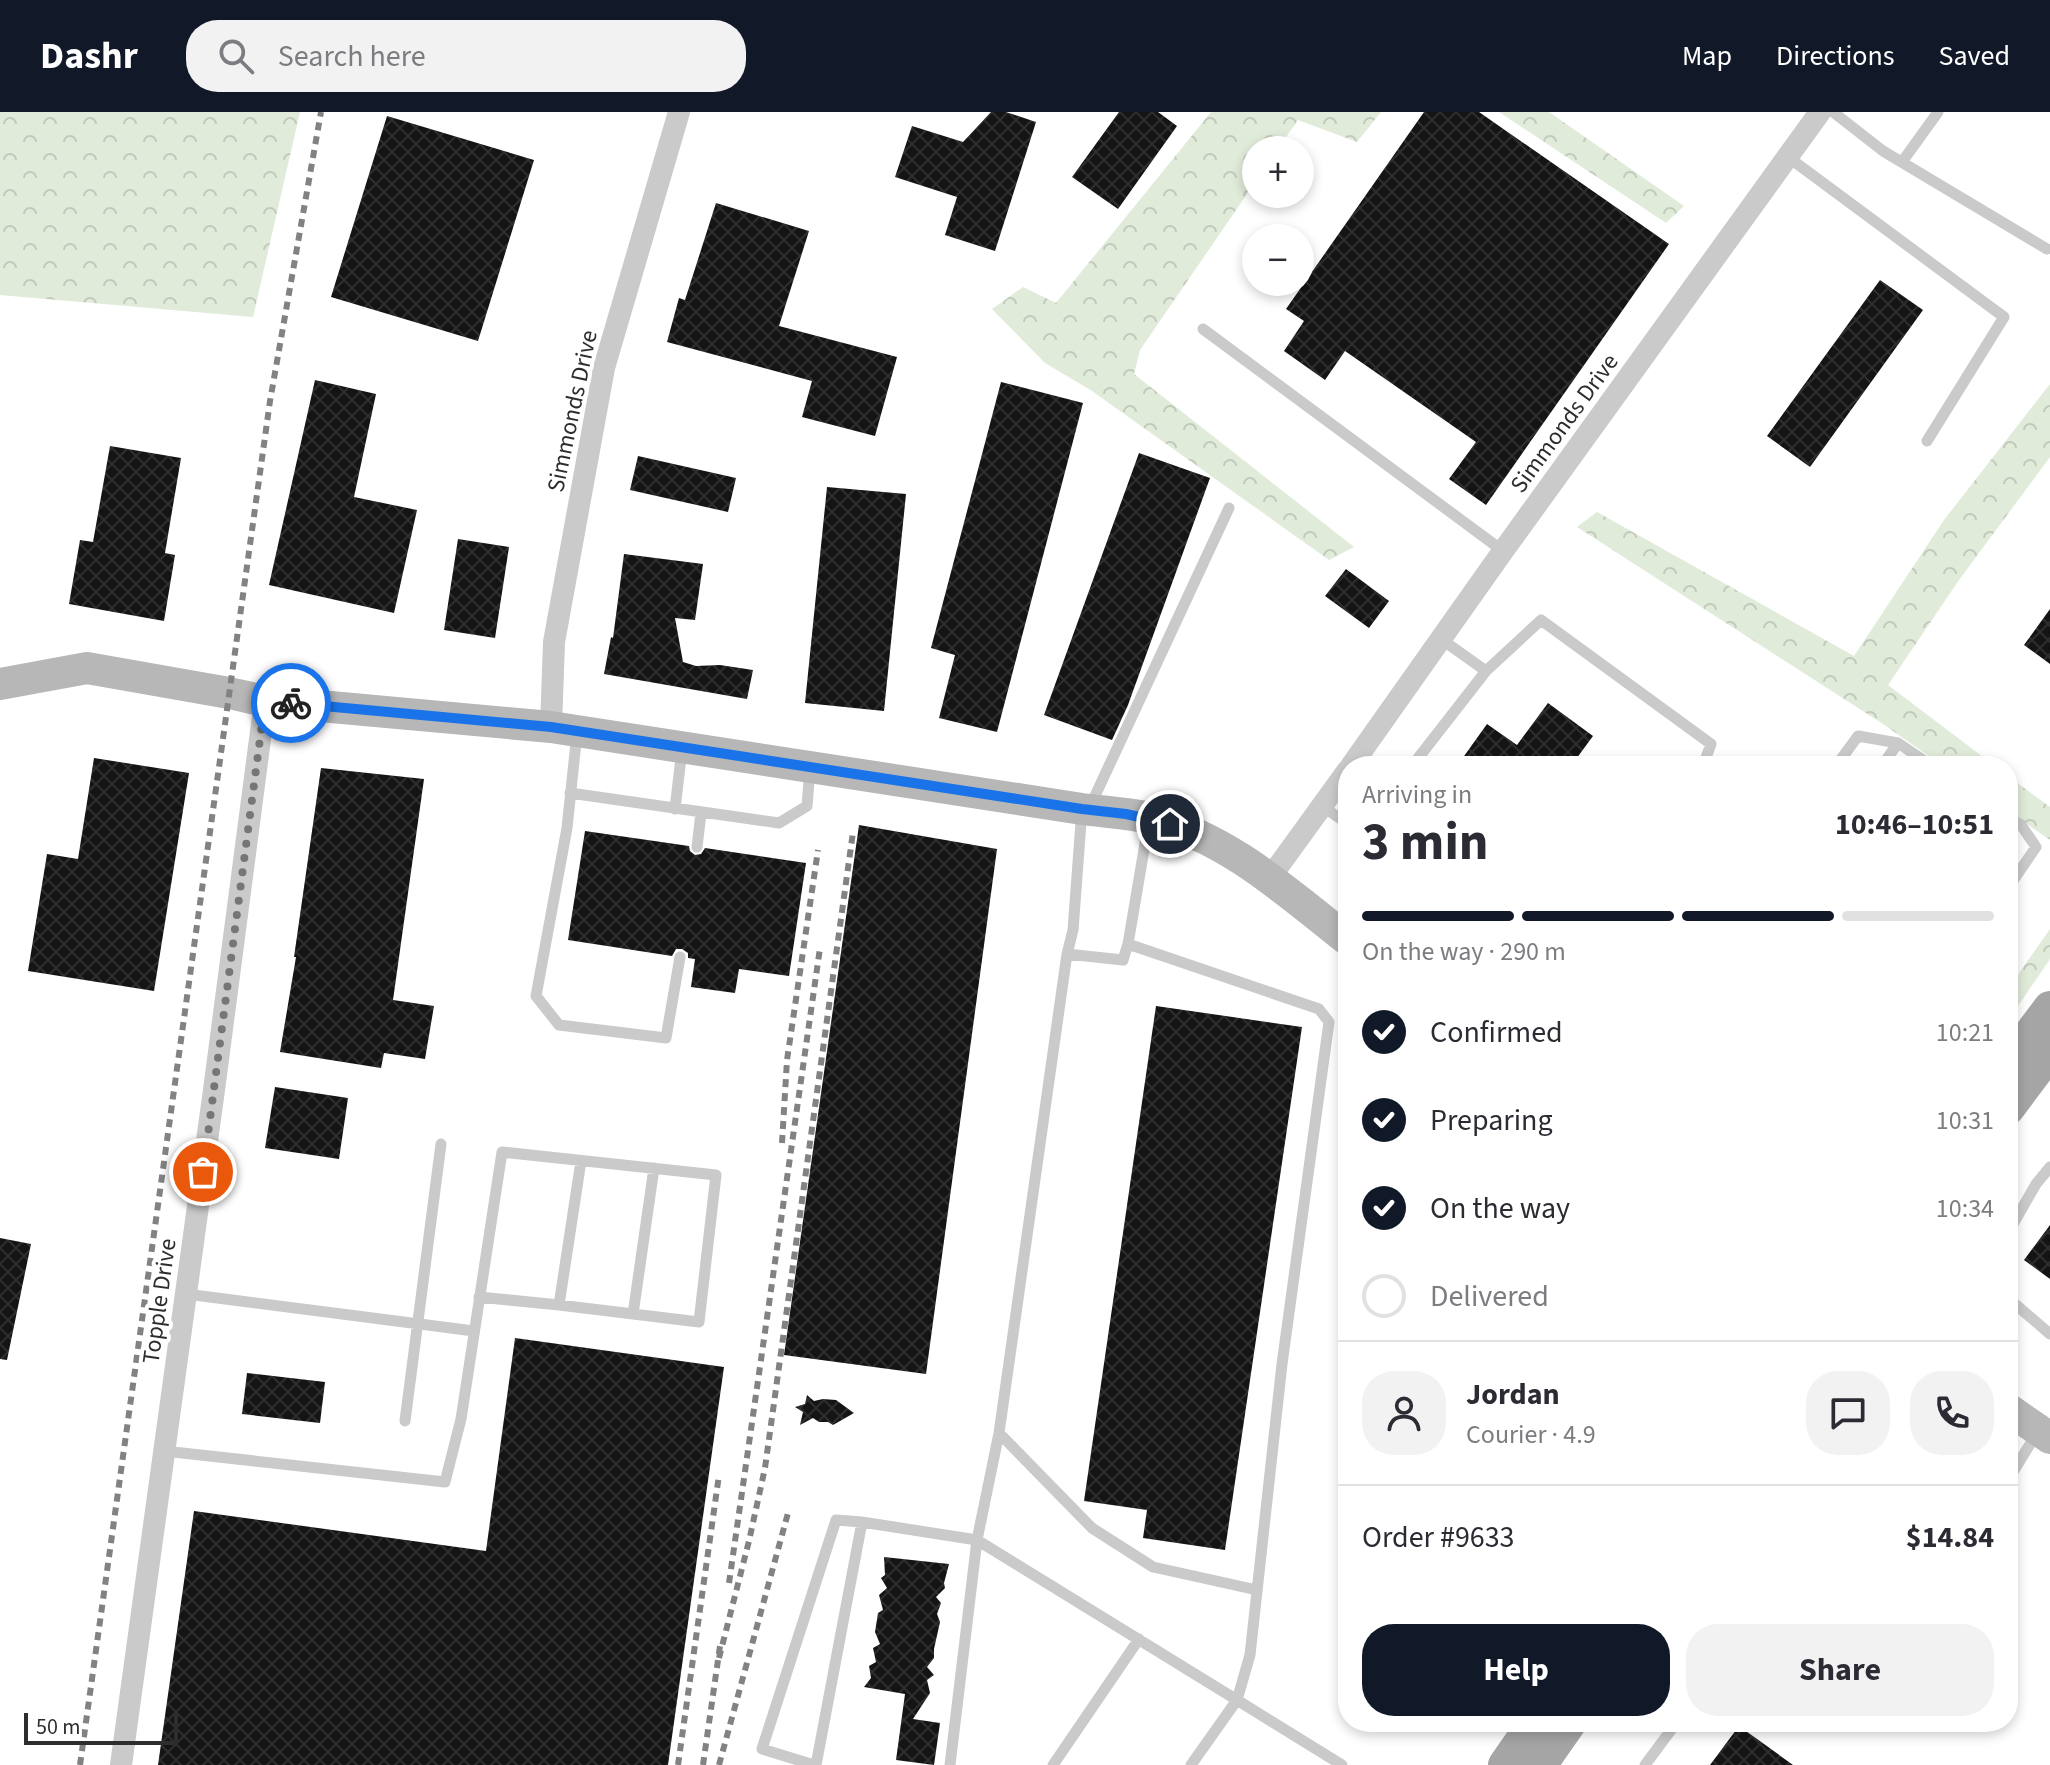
<!DOCTYPE html>
<meta charset="utf-8">
<style>
body{margin:0;font-family:"Source Sans 3",sans-serif;background:#f2f2f3;color:#2b2b33;height:100vh;display:flex;flex-direction:column;font-size:30px;white-space:nowrap}
*{box-sizing:border-box;margin:0}
p{font-size:26px;color:#7c7c81}
.icon{flex:none;width:44px;height:44px;fill:none;stroke:currentColor;stroke-width:2;stroke-linecap:round;stroke-linejoin:round}
.map{position:relative;flex:1;overflow:hidden}
.drawer{position:absolute;left:1338px;top:644px;width:680px;height:976px;display:flex;flex-direction:column;background:#fff;border-radius:32px;box-shadow:0 4px 12px #0003}
.drawer>*{flex:none}
.controls{position:absolute;left:1242px;top:24px;display:grid;gap:16px}
.controls a{display:grid;place-items:center;width:72px;height:72px;border-radius:50%;background:#fff;box-shadow:0 4px 12px #0003;font-size:40px}
.scale{position:absolute;left:24px;bottom:20px;width:154px;box-sizing:border-box;padding-left:8px;border:4px solid #2d2d2d;border-top:0;font-size:22px;line-height:28px;white-space:nowrap;color:#2d2d2d;-webkit-text-stroke:6px #fff;paint-order:stroke}
.pin{position:absolute;display:grid;place-items:center;width:68px;height:68px;color:#fff;margin:-34px;border:4px solid #fff;border-radius:50%;box-shadow:0 2px 8px #0007}
.courier{position:absolute;display:grid;place-items:center;width:80px;height:80px;margin:-40px;border:6px solid #1a73e8;border-radius:50%;background:#fff;color:#222;box-shadow:0 2px 10px #0007}
.overview em{font-style:normal;font-weight:700}
.overview div{display:flex;flex-direction:column-reverse}
.overview{display:flex;align-items:center;justify-content:space-between;height:136px;padding:0 24px}
h1{font-size:52px;font-weight:700;line-height:60px}
.bar{display:grid;grid-template-columns:repeat(4,1fr);gap:12px 8px;align-content:center;height:96px;padding:0 24px}
.bar i{height:10px;border-radius:6px;background:#e1e1e2}
.bar .selected{background:#111827}
.bar p{grid-column:span 4}
.line{display:flex;align-items:center;gap:20px;padding:0 24px;border-top:2px solid #e1e1e2}
.line div{flex:1}
.round{display:grid;place-items:center;flex:none;width:84px;height:84px;border-radius:32px;background:#f2f2f3}
ol{padding:0 24px;list-style:none}
li{display:flex;align-items:center;gap:24px;height:88px}
li p{margin-inline-start:auto}
li .icon{padding:8px;border-radius:50%;background:#111827;color:#fff;stroke-width:4}
li:last-child{color:#7c7c81}
li i{width:44px;height:44px;border:4px solid #e1e1e2;border-radius:50%}
.action{display:flex;gap:16px;margin-top:auto;padding:16px 24px}
.action a{flex:1;height:92px;border-radius:32px;background:#111827;color:#fff;font-size:32px;font-weight:700;line-height:92px;text-align:center}
.action a+a{background:#f2f2f3;color:#2b2b33}
header{display:flex;align-items:center;gap:48px;box-sizing:border-box;height:112px;padding:0 40px;background:#111827;color:#fff}
header strong{font-size:38px}
nav{display:flex;gap:44px;margin-inline-start:auto;font-size:28px}
.search{width:560px;height:72px;background:#f2f2f3;display:flex;align-items:center;gap:20px;box-sizing:border-box;padding:0 28px;border-radius:32px;color:#7c7c81;font-size:30px}
.map>svg:first-child{display:block}
</style>
<header>
<strong>Dashr</strong>
<div class="search"><svg class="icon" aria-label="search" viewBox="0 0 24 24"><circle cx="10" cy="10" r="6"/><path d="M15 15l6 6"/></svg>Search here</div>
<nav><a>Map</a><a>Directions</a><a>Saved</a></nav>
</header>
<div class="map">
<svg width="2050" height="1653" viewBox="0 0 2050 1653">
<defs>
<pattern id="forest-crowns" width="20" height="18" patternUnits="userSpaceOnUse" patternTransform="scale(2)"><rect width="20" height="18" fill="#e1ebda"/><path d="M2 6a3 3 0 1 1 6 0M12 15a3 3 0 1 1 6 0" fill="none" stroke="#c1cabb"/></pattern>
<pattern id="building-cross-hatch" width="8" height="8" patternUnits="userSpaceOnUse" patternTransform="scale(2)"><rect width="8" height="8" fill="#141414"/><path d="M0 0l8 8M0 8l8-8" fill="none" stroke="#2e2e2e"/></pattern>
</defs>
<rect width="100%" height="100%" fill="#fff"/>
<!-- forest -->
<path fill="url(#forest-crowns)" d="M0 0H300L253 205 0 183Z
M1211 0H1381L1357 30 1298 8 1277 38H1256V69L1140 238 1134 262 1354 435 1329 448 1092 279 1045 251 992 197 1023 175 1056 191Z
M1499 0H1549L1684 94 1666 111Z
M2050 272V345L1959 468 1888 573 1995 654H1943L1883 612 1577 415 1597 400 1854 544 1944 408Z
M2008 664 2050 695V728L2008 699Z
M2050 817V847L2008 909V877Z"/>
<!-- building -->
<path fill="url(#building-cross-hatch)" d="M991 0H1006L1036 10 995 139 945 123 957 85 895 65 912 14 963 30Z
M1119 0H1158L1177 14 1118 97 1072 65Z
M1424 0H1479L1669 132 1486 393 1449 367 1476 330 1345 239 1325 268 1284 239 1304 209 1286 197Z
M387 4 534 48 478 229 331 185Z
M716 91 809 119 779 214 897 245 875 324 802 305 812 269 667 230 679 186 685 188Z
M1880 168 1923 198 1810 355 1767 324Z
M315 268 376 282 354 385 417 398 394 501 269 473Z
M1001 270 1083 291 997 620 939 606 955 543 931 536Z
M110 334 181 346 165 441 175 443 164 509 69 492 80 428 93 430Z
M1139 341 1210 366 1128 593 1112 628 1044 603Z
M638 344 736 366 728 400 630 378Z
M827 375 906 382 884 599 805 591Z
M458 427 509 435 495 526 444 518Z
M624 442 703 452 695 508 675 506 683 550 696 554 720 553 753 558 747 587 604 562 611 525 613 526Z
M1346 457 1389 489 1369 516 1325 484Z
M2050 497V552L2024 533Z
M1548 591 1593 624 1571 654H1457L1487 612 1517 633Z
M94 646 189 661 154 879 28 859 47 742 78 747Z
M321 656 424 667 393 888 434 894 425 947 384 941 381 956 280 940 296 845H294Z
M859 713 997 737 926 1262 784 1243Z
M585 719 689 734 690 739 695 743 701 742 705 736 806 751 789 864 739 857 735 881 691 875 695 847 688 846V841L682 837H676L672 844 568 828Z
M1156 894 1302 915 1225 1438 1143 1426 1147 1398 1084 1389Z
M275 975 348 986 339 1047 265 1036Z
M2050 1113V1167L2024 1148Z
M0 1126 31 1132 7 1248 0 1247Z
M515 1226 724 1255 668 1653H158L194 1399 486 1439Z
M247 1261 325 1270 320 1311 242 1302Z
M807 1283 814 1289 823 1287 836 1288 854 1301 833 1313 828 1310H819L813 1306 800 1313 803 1300 795 1295 805 1292Z
M884 1445 949 1452 944 1471 945 1476 936 1485 941 1491 937 1502 940 1510 934 1537V1546L927 1555 934 1563 927 1568 930 1581 913 1607 940 1611 934 1653 896 1648 905 1582 864 1575 871 1566 869 1554 876 1550 873 1536 880 1532 875 1520 878 1501 883 1498 879 1483 887 1476 881 1466 885 1463Z
M1739 1614 1793 1653H1710Z"/>
<g fill="none" stroke-linecap="round" stroke-linejoin="round">
<!-- lane -->
<path stroke="#cacaca" stroke-width="11" d="M1833 0 1883 39 2047 137
M1788 45 2004 205 1927 329
M1902 50 1938 0
M1203 217 1503 439
M1441 527 1486 559 1541 508 1711 632 1703 654
M577 621 567 716 536 884 559 913 666 926 680 845
M1412 654 1486 559
M1836 654 1858 624 1898 631 1932 654
M1882 654 1898 631
M570 681 779 711 807 694 810 656
M1322 694 1348 712
M675 697 682 637
M2008 705 2021 713 2036 735 2008 776
M697 735 701 701
M1067 842 1123 848 1128 832 1149 708
M2008 1121 2036 1072 2050 1055
M186 1182 474 1219
M2008 1186 2050 1222
M559 1193 581 1049
M633 1202 654 1056
M405 1309 441 1032
M999 1321 1092 1416 1153 1455 1257 1478
M164 1339 445 1370 461 1307 502 1040 716 1063 699 1210 559 1193 479 1185
M2008 1368 2037 1321
M814 1653 762 1637 836 1408 862 1410 977 1428 1237 1588 1250 1543 1282 1252 1329 910 1319 897 1128 832
M816 1653 862 1410
M950 1653 977 1428 999 1321 1067 842 1073 818 1082 697 1094 686 1229 396
M1053 1653 1139 1527
M1191 1653 1237 1588 1342 1653
M1645 1653 1677 1610"/>
<!-- street -->
<path stroke="#cacaca" stroke-width="22" d="M551 615 554 530 604 256 679 0
M1351 654 1503 439 1820 0
M1269 767 1348 658
M121 1653 214 978 265 589"/>
<!-- secondary -->
<path stroke="#b7b7b7" stroke-width="32" d="M0 572 87 556 229 581 265 589 551 615 1082 697C1105 700 1127 701 1150 706 1227 725 1287 780 1348 828
M2008 1297 2050 1326"/>
<!-- primary -->
<path stroke="#a5a5a5" stroke-width="34" d="M2008 952 2050 896
M2008 996 2050 940
M1505 1653 1535 1610
M1540 1653 1570 1610"/>
<!-- rail -->
<path stroke="#828282" stroke-width="6" stroke-dasharray="8 6" stroke-linecap="butt" d="M782 1031 787 948 818 738
M729 1471 820 836
M719 1546 749 1429 765 1356 853 720
M80 1653 270 289 321 0
M678 1653 719 1363
M703 1653 720 1534
M719 1653 788 1401"/>
</g>
<g fill="none" stroke-linecap="round" stroke-linejoin="round">
<!-- done -->
<path stroke="#767676" stroke-width="8" stroke-dasharray="0 14.4" d="M203 1060 265 589 291 591"/>
<!-- route -->
<path stroke="#1a73e8" stroke-width="10" d="M291 591 551 615 1082 697 1126 702 1170 712"/>
</g>
<g text-anchor="middle" stroke-width="8" stroke-linejoin="round" paint-order="stroke">
<!-- street labels -->
<g font-size="24" fill="#2d2d2d" stroke="#fff">
<text transform="translate(572 299) rotate(-78)" y="8">Simmonds Drive</text>
<text transform="translate(1564 311) rotate(-54)" y="8">Simmonds Drive</text>
<text transform="translate(159 1189) rotate(-82)" y="8">Topple Drive</text>
</g>
</g>
</svg>
<div class="controls">
<a>+</a>
<a>−</a>
</div>
<div class="scale">50 m</div>
<div class="pin" style="left:203px;top:1060px;background:#ea580c"><svg class="icon" aria-label="bag" viewBox="0 0 24 24"><path d="M5 8h14l-1 12H6zM9 8a3 3 0 0 1 6 0"/></svg></div>
<div class="pin" style="left:1170px;top:712px;background:#1f2937"><svg class="icon" aria-label="home" viewBox="0 0 24 24"><path d="M3 11l9-7 9 7M6 9v11h12V9"/></svg></div>
<div class="courier" style="left:291px;top:591px"><svg class="icon" aria-label="bike" viewBox="0 0 24 24"><circle cx="6" cy="16" r="4"/><circle cx="18" cy="16" r="4"/><path d="M6 16l4-8h5l3 8M10 8l3 8H6M13 5h3"/></svg></div>
<section class="drawer">
<div class="overview"><div><h1>3 min</h1><p>Arriving in</p></div><em>10:46–10:51</em></div>
<div class="bar"><i class="selected"></i><i class="selected"></i><i class="selected"></i><i></i><p>On the way · 290 m</p></div>
<ol>
<li><svg class="icon" aria-label="check" viewBox="0 0 24 24"><path d="M5 12l5 5 9-10"/></svg>Confirmed<p>10:21</p></li>
<li><svg class="icon" aria-label="check" viewBox="0 0 24 24"><path d="M5 12l5 5 9-10"/></svg>Preparing<p>10:31</p></li>
<li><svg class="icon" aria-label="check" viewBox="0 0 24 24"><path d="M5 12l5 5 9-10"/></svg>On the way<p>10:34</p></li>
<li><i></i>Delivered</li>
</ol>
<div class="line" style="height:144px"><a class="round"><svg class="icon" aria-label="person" viewBox="0 0 24 24"><circle cx="12" cy="8" r="4"/><path d="M4 21q1-7 8-7t8 7"/></svg></a><div><b>Jordan</b><p>Courier · 4.9</p></div><a class="round"><svg class="icon" aria-label="chat" viewBox="0 0 24 24"><path d="M4 5h16v11H9l-5 4z"/></svg></a><a class="round"><svg class="icon" aria-label="phone" viewBox="0 0 24 24"><path d="M5 4h4l2 5-3 2q2 4 5 5l2-3 5 2v4C11 20 4 13 5 4z"/></svg></a></div>
<div class="line" style="height:104px"><div>Order #9633</div><b>$14.84</b></div>
<div class="action"><a>Help</a><a>Share</a></div>
</section>
</div>
